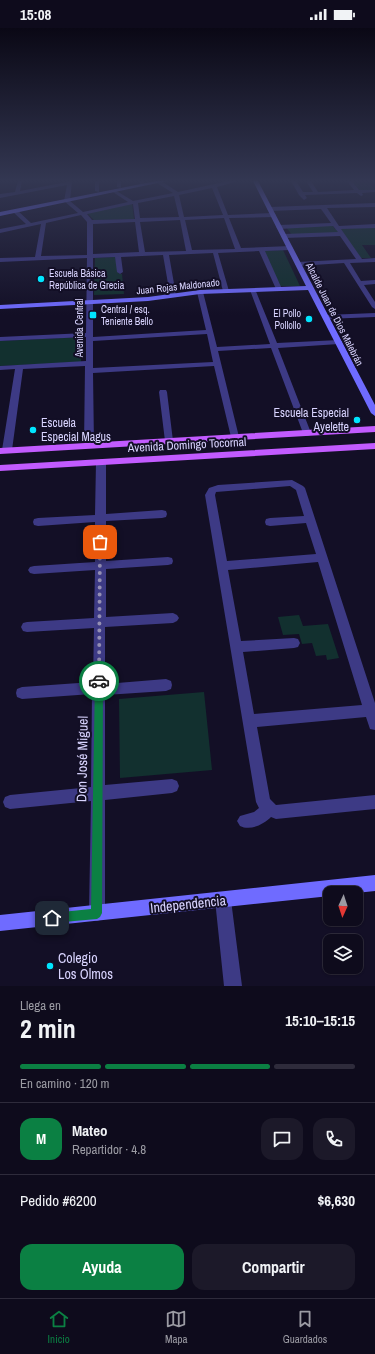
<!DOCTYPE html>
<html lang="es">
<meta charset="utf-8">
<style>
body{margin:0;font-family:"Archivo Narrow",sans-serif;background:#1c1929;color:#f1f3f6;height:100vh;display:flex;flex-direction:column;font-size:15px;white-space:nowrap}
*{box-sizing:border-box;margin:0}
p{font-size:13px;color:#9b9ba3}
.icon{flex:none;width:22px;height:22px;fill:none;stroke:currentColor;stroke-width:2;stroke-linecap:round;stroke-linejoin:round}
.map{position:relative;height:958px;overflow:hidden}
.sheet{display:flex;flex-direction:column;background:#0e0b1c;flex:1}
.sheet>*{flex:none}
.needle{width:26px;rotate:183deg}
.fabs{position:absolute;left:323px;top:858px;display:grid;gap:8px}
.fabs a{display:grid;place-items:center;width:40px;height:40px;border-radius:8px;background:#0e0b1c;box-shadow:0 1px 3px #0004,0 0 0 1px #2e2b3b;font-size:20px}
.pin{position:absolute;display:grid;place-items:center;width:34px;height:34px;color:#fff;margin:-17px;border-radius:8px;box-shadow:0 2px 6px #0006}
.courier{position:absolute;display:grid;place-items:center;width:40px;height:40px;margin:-20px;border:3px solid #0b8043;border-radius:50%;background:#fff;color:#222;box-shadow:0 1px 5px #0007}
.overview em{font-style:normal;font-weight:700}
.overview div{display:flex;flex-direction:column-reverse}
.overview{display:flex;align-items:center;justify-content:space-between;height:68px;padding:0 20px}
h1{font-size:26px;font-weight:700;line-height:30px}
.bar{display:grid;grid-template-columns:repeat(4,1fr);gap:6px 4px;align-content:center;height:48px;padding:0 20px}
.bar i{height:5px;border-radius:3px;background:#2e2b3b}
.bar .active{background:#0b8043}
.bar p{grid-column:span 4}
.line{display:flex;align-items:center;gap:10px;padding:0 20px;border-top:1px solid #2e2b3b}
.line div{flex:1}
.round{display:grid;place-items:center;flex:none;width:42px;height:42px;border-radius:12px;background:#1c1929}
.action{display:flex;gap:8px;margin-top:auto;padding:8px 20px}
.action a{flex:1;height:46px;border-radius:12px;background:#0b8043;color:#fff;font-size:16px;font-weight:700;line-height:46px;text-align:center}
.action a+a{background:#1c1929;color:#f1f3f6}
.status{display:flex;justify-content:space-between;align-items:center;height:28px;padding:0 20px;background:#0e0b1c;direction:ltr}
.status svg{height:11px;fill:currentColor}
.tabs{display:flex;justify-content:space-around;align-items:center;height:56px;border-top:1px solid #2e2b3b;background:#0e0b1c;font-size:11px;color:#9b9ba3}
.tabs a{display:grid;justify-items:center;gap:2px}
.tabs .active{color:#0b8043}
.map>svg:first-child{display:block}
</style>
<div class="status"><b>15:08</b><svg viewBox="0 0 49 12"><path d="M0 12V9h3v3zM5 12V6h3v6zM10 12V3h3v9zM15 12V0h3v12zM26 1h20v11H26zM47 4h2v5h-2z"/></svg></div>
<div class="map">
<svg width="375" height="958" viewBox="0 0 375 958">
<rect width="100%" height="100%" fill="#130f26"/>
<!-- green -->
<path fill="#12302f" d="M352 153H368L375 162 360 163Z
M132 176 134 191 94 192 87 185Z
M332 197 335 201 375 199V217H362L371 230H361L342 205 292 207 286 199Z
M283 222 300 258H280L264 223Z
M115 229 119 246H122L124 266 94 267 95 230Z
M82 309 81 334 0 338V313Z
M299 587 303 598 328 596 339 630 327 632 326 627 316 628 312 615 302 616 299 606 283 607 278 589Z
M204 664 212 742 120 750 119 671Z"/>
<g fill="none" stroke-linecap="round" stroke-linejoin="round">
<!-- street -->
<path fill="#3d3a85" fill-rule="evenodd" d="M18 153H22L20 163 72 153 70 173 83 184 128 174 113 164 115 162 133 173 173 165 157 155V153H161L178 164 228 153H238L217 159 228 187 273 185 276 187 273 189 229 190 241 220 290 218 293 220 290 222 265 223 282 261 281 262 276 261 259 223 218 225 229 263 226 265 223 263 213 225 169 227 176 267 173 269 170 267 163 227 121 229 123 244 120 246 117 244 115 229 93 230V309L206 302 197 264 200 262 203 264 217 319 270 316 250 262 255 261 277 315 339 312 343 314 339 316 278 320 311 405 310 407 307 408 303 405 271 320 218 323 239 409 238 411 235 412 231 409 214 338 93 345 94 417 92 419H86L84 417 85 338 23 341 12 422 10 424H4L2 422 15 341 0 342V338L86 333V309L0 313V309L86 305 87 230 0 234V230L35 229 41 196 0 205V201L26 196 13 184V182H17L31 195 78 185 64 173 67 157 0 170V166L15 164ZM212 160 223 187 184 189 179 167ZM174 168 179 189 140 190 138 175ZM133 176 135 191 92 192 87 186ZM81 187 87 194V227L41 228 46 195ZM224 190 235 221 192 222 185 192ZM180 192 186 223 145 224 140 194ZM135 194 139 224 93 226V196ZM207 306 213 334 93 340V313Z
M95 153H99V164L95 163Z
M117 153H121V160L117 159Z
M140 153H144V155L140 156Z
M291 153H296L303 164H313L306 153H311L318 164 354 162 347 153H352L359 162H375V164L362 165 363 167 361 168 357 165 305 167 307 170 304 172 299 167Z
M375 175V179L327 180 339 198 375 196V200L341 201 362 231 375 230V234L350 235 361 253 375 252V256L364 257 375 274V281L372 279 344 235 298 238 295 236 298 234 356 231 340 208 284 210 281 208 284 206 338 204 333 198 279 201 276 199 279 197 331 195 321 181 270 183 267 181 270 179Z
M375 285V289L326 291 323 289 326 287Z
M160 362H166L167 364 173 413 169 416 165 413 159 364Z
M101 431 106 434V486L162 482 166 483 167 486 166 489 162 490 106 493V533L168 529 172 530 173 533 172 536 168 537 106 541V589L173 585 177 587 179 590 177 593 173 595 105 599V656L166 651 171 653 172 657 171 661 166 663 105 667V757L172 751 177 753 179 758 177 763 172 765 105 772V885L103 891 97 893 91 891 89 885 91 773 10 781 5 779 3 774 5 769 10 767 91 759 92 666 22 671 17 669 16 665 17 661 22 659 93 654 94 600 27 604 23 603 21 599 23 595 27 594 94 590 95 542 34 546 30 545 28 542 30 539 34 538 95 534V494L38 498 34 497 33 494 34 491 38 490 95 487 96 434Z
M292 452 303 458 305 460 375 675V702L370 701 366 689 257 699 270 771 276 777 375 767V781L276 791 271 789C263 797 250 803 240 798L237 793 240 788 254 784 259 780 256 774 205 467 209 460 218 457ZM290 458 296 462 304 488 270 490 266 491 265 494 266 497 270 498 306 495 316 526 227 533 215 467 216 464ZM318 534 362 677 254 686 243 624 294 620 298 619 300 615 298 611 294 610 241 613 228 542Z
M223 864 229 866 231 872 242 958H224L215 872 217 866Z"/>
<!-- secondary -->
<path fill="#6f6bff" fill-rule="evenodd" d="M156 153H167L0 188V184Z
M253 153H258L375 377V388L371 385 308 262 200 266 148 273 0 281V277L148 269 200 262 306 258Z
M375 847V863L356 865H330V868L0 903V887Z"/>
<!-- primary -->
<path fill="#c25bff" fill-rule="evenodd" d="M375 398V404L0 426V420Z
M375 415V421L0 443V437Z"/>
</g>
<!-- sky -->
<linearGradient id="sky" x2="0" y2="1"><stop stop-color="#0a0815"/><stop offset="0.53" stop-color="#333752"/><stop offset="1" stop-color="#333752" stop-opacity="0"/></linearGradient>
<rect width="375" height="287" fill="url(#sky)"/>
<!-- route -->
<path fill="#0b8043" d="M99 649 103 653 102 885 100 889 97 891 52 895 48 894 46 890 48 886 52 885 91 881 95 653Z"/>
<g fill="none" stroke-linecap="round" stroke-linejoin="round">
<!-- done -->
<path stroke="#948fb3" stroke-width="4" stroke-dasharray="0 7.2" d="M99 653 100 514"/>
</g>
<!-- markers -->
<g fill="#00e5ff" stroke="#130f26" stroke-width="1.5">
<circle cx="41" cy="251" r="4"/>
<rect x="89" y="283" width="8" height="8" rx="2"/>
<circle cx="309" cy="291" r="4"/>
<circle cx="357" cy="392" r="4"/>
<circle cx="33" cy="402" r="4"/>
<circle cx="50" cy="938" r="4"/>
</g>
<g text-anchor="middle" stroke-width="4" stroke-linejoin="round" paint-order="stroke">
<!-- far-poi labels -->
<g font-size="10" fill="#d9d4ff" stroke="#130f26" text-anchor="start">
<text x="49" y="249">Escuela Básica<tspan x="49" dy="12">República de Grecia</tspan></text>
<text x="101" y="285">Central / esq.<tspan x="101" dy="12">Teniente Bello</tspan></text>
<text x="301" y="289" text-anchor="end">El Pollo<tspan x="301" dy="12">Pollollo</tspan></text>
</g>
<!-- far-street labels -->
<g font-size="10" fill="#d9d4ff" stroke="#130f26">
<text transform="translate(178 258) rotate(-6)" y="4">Juan Rojas Maldonado</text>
<text transform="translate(335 286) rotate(63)" y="4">Alcalde Juan de Dios Malebrán</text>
<text transform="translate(79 300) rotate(-90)" y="4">Avenida Central</text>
</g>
<!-- poi labels -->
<g font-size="12" fill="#d9d4ff" stroke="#130f26" text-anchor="end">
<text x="349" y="389">Escuela Especial<tspan x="349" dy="14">Ayelette</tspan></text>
<text x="41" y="399" text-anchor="start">Escuela<tspan x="41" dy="14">Especial Magus</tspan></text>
</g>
<!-- street labels -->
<g font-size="12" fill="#d9d4ff" stroke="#130f26">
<text transform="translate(187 417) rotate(-3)" y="4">Avenida Domingo Tocornal</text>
</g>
<!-- near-street labels -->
<g font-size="14" fill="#d9d4ff" stroke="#130f26">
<text transform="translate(82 731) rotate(-89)" y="5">Don José Miguel</text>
<text transform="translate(188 876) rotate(-6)" y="5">Independencia</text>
</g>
<!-- near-poi labels -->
<g font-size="14" fill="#d9d4ff" stroke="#130f26" text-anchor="start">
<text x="58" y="935">Colegio<tspan x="58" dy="16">Los Olmos</tspan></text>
</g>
</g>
</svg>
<div class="fabs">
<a><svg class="needle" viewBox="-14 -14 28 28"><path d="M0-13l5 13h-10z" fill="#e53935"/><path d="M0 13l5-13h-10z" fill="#9b9ba3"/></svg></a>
<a><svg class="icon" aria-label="layers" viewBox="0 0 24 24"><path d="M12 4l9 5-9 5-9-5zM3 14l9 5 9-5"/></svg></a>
</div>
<div class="pin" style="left:100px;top:514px;background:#ea580c"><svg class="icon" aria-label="bag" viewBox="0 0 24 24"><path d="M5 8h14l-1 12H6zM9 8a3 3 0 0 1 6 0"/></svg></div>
<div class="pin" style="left:52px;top:890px;background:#1f2937"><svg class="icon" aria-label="home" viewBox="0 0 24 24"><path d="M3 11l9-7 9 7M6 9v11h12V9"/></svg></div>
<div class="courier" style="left:99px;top:653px"><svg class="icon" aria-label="car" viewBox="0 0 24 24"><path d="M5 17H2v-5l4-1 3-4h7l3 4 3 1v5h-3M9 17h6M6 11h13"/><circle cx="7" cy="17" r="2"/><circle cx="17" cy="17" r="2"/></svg></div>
</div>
<section class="sheet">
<div class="overview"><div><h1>2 min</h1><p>Llega en</p></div><em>15:10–15:15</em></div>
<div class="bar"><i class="active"></i><i class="active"></i><i class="active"></i><i></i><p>En camino · 120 m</p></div>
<div class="line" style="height:72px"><b class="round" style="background:#0b8043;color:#fff">M</b><div><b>Mateo</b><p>Repartidor · 4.8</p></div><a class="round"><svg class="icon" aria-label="chat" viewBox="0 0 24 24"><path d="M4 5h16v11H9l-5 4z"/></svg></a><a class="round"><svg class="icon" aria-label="phone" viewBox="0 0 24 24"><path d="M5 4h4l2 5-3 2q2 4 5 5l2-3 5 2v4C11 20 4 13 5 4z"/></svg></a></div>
<div class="line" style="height:52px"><div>Pedido #6200</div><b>$6,630</b></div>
<div class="action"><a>Ayuda</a><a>Compartir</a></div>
</section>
<nav class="tabs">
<a class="active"><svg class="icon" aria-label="home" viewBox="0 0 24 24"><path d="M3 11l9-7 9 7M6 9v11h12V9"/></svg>Inicio</a>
<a><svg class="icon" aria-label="map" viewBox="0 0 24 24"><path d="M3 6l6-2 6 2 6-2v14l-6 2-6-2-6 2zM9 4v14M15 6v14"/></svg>Mapa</a>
<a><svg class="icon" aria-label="saved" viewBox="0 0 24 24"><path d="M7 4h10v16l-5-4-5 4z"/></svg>Guardados</a>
</nav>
